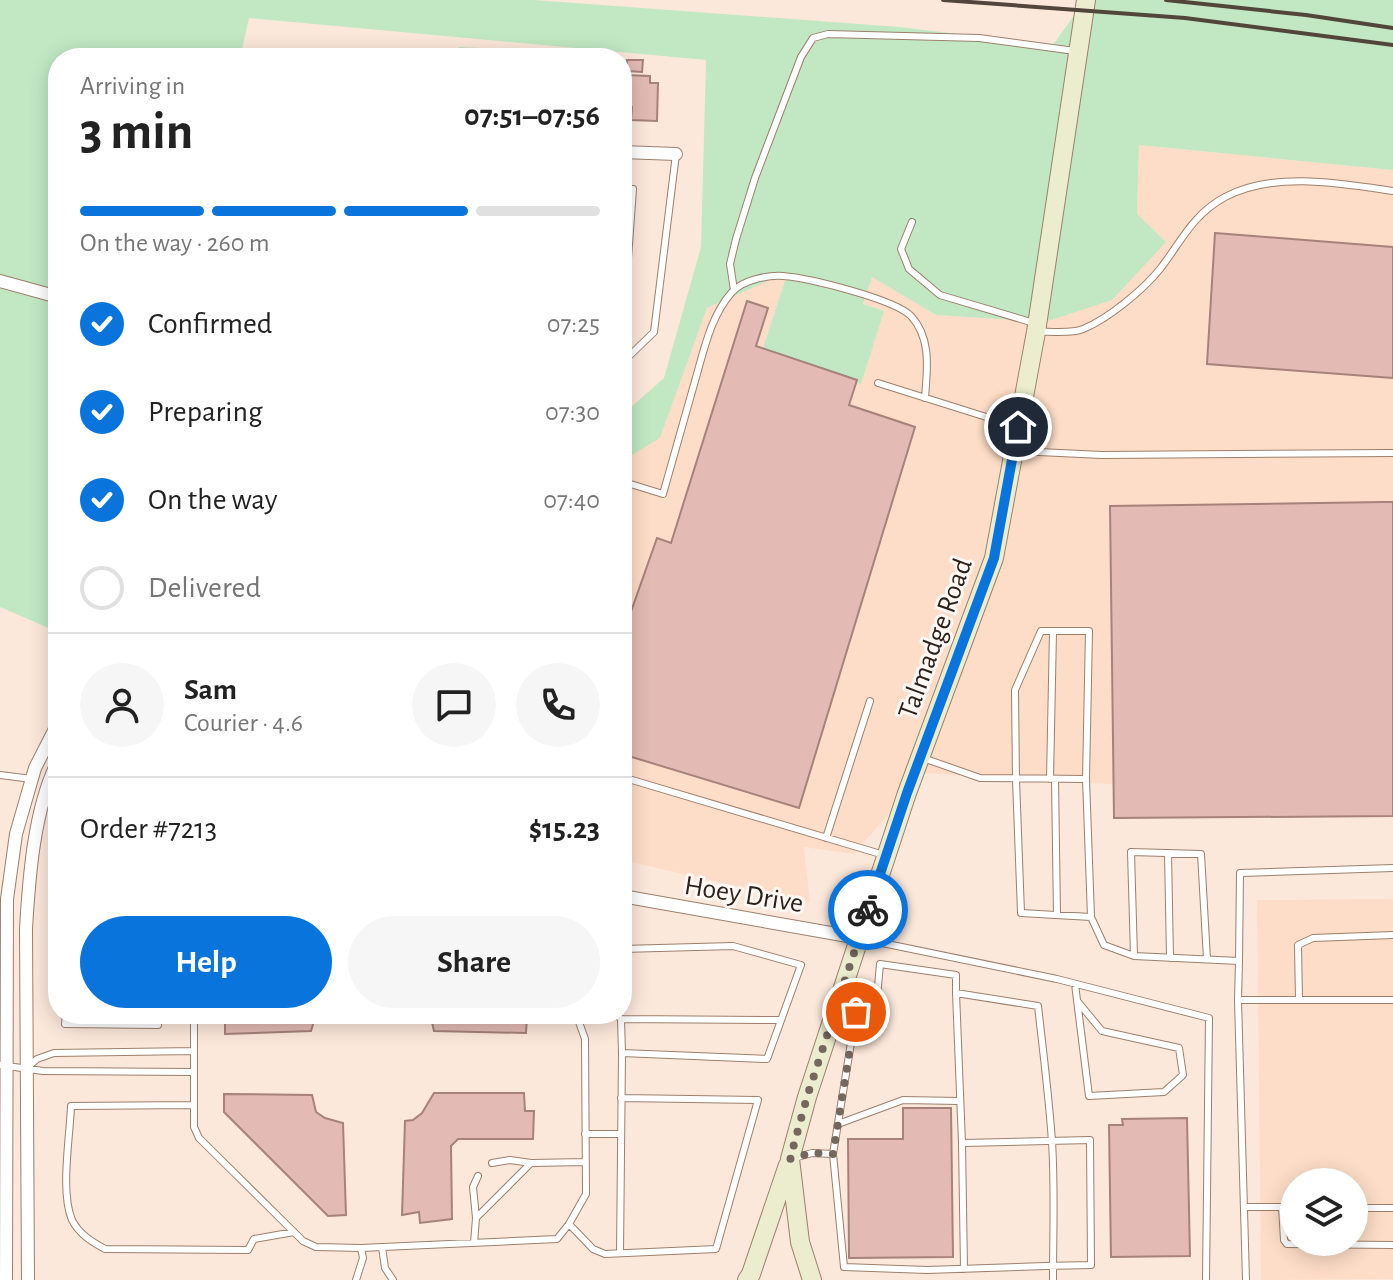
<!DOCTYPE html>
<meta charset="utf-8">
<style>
body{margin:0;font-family:"Alegreya Sans",sans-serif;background:#f6f6f6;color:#222;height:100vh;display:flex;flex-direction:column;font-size:30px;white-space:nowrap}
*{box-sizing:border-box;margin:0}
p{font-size:26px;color:#767676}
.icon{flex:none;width:44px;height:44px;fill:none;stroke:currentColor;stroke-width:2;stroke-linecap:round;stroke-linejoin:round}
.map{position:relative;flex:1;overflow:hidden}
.panel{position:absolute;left:48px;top:48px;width:584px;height:976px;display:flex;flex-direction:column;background:#fff;border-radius:32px;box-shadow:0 4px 20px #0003}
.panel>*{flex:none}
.fabs{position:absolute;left:1280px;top:1168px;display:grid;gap:16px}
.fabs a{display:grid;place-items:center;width:88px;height:88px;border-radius:50%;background:#fff;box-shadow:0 4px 20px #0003;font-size:40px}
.pin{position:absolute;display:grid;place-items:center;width:68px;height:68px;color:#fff;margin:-34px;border:4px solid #fff;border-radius:50%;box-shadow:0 2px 8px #0007}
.courier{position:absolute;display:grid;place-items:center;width:80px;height:80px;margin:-40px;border:6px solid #0974dc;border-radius:50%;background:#fff;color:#222;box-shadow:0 2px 10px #0007}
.head em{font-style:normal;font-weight:700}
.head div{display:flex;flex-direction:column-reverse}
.head{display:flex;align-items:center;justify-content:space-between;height:136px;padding:0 32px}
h1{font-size:52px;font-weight:700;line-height:60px}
.bar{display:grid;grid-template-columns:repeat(4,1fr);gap:12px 8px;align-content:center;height:96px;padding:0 32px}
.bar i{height:10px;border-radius:6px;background:#e0e0e0}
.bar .active{background:#0974dc}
.bar p{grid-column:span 4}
.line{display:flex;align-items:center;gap:20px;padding:0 32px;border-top:2px solid #e0e0e0}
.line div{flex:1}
.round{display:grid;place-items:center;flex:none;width:84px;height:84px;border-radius:42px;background:#f6f6f6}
ol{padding:0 32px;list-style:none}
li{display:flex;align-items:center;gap:24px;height:88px}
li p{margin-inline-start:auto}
li .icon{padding:8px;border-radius:50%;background:#0974dc;color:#fff;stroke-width:4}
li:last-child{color:#767676}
li i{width:44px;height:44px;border:4px solid #e0e0e0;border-radius:50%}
.cta{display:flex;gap:16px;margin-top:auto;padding:16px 32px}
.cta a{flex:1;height:92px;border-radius:48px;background:#0974dc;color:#fff;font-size:32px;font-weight:700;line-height:92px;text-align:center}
.cta a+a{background:#f6f6f6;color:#222}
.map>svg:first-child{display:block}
</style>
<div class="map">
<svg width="1393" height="1280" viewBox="0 0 1393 1280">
<rect width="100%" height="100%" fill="#fce8db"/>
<!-- built -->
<path fill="#fdddc7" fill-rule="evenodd" d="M1139 145 1393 170V801L926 773 853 854 804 847 810 903 622 860V461L660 438 707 308 789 271 763 351 884 311 863 304 872 277 936 315 1045 322 1137 214Z
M1393 899V1279L1261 1280 1257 900ZM1294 1182H1354V1242H1294Z"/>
<!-- green -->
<path fill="#c1e8c3" d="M0 0H534L899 27 1053 45 1085 0H1393V170L1139 145 1137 214 1166 242 1112 300 1045 322 936 315 872 277 863 304 884 311 861 384 762 351 788 272 707 308 660 438 622 461V415L664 378 701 247 706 60 249 18 240 58H58V632L0 607Z
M459 47 548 51V58H459Z"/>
<!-- building -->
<path fill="#e3bbb4" stroke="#a7817b" stroke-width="2" d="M627 60H643L642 72 627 71Z
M624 75 650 76V83H658L657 121 631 120 632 107H623Z
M1215 233 1393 247V378L1207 364Z
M747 301 768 308 756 346 857 380 849 405 915 427 799 808 622 754V637L657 538 671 543Z
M1384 502H1393V816L1114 818 1110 506Z
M225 1014H316L311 1031 225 1034Z
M430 1014H525L527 1016 526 1033 434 1031Z
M434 1093H524L525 1111H534L533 1139H458L451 1146 452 1219 420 1223 419 1212 402 1215 405 1121 413 1120 422 1113Z
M224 1094 312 1095 316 1112 325 1118 343 1123 346 1215 328 1216 224 1112Z
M903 1108H951L953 1257 849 1258 848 1139H903Z
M1187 1118 1190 1256 1111 1257 1109 1125H1123L1122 1119Z"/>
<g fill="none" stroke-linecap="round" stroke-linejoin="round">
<defs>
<path id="lane" d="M912 222 901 249 909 269 940 295 1034 323
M622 267 628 258 633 189
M734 290 730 264 736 239 755 178 801 57 813 38 828 34 979 38 1075 51
M1040 332C1053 331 1071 334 1083 329 1108 319 1143 290 1160 269 1181 242 1192 215 1225 197 1274 171 1340 183 1393 191
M622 363 654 332 676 154
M878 383 1015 426
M1018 451 1102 455 1393 453
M622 490 624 482 663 494C673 459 683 423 693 388 703 355 709 318 732 292 743 280 767 275 783 276 809 278 894 299 911 316 932 339 927 370 925 398
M923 758 980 778 1086 779
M0 775 32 779
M622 777 884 855
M1050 779 1053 631
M1055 779 1057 915
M826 838 870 701
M1168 853 1170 958
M1091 917 1021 913 1016 780 1015 690 1041 631H1089L1086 779 1091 917 1104 945 1134 956 1239 961 1238 1000
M863 939 1057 979 1209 1018 1206 1280
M622 949 733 946 801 965 767 1059 622 1053
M1134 956 1131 852 1201 854 1207 959
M1239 961 1240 873 1393 868
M1075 984 1089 1096 1164 1092 1183 1075 1179 1048 1102 1031 1078 1002
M1299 1000 1298 945 1313 938 1393 935
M66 1014 65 1024 158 1025V1014
M194 1014V1127L199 1138 303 1241 316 1247 361 1248 557 1239 569 1224 586 1194 585 1039 579 1022 570 1014
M616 1014 621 1019 622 1053 620 1253
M621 1019 781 1020
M0 1065 43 1071 194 1072
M29 1066 37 1059 54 1053 194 1051
M193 1105 71 1106C70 1137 60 1192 72 1220 79 1234 92 1242 105 1249L248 1250 254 1239 294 1232
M838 1124 903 1100 959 1101
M585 1134H620
M962 1143 964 1269
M833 1154 844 1267 927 1270 1045 1266 1091 1265 1090 1140 962 1143 956 993 1038 1006C1043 1051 1049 1097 1052 1142 1055 1188 1053 1234 1053 1280
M794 1158 812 1153 833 1154 856 1012 876 1008 880 964 956 975V993
M492 1163 510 1160 531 1163
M1244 1207H1294
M1282 1207 1284 1240 1287 1244 1393 1245
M1354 1208H1393
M476 1218 473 1187 478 1176
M569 1224 593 1249 605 1254 716 1249 758 1100 621 1098
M474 1243 476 1218 531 1163 586 1162
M382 1247 385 1268 393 1280
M356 1280 363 1258 361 1248
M1246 1280 1238 1000H1393"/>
<path id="street" d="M622 152 676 154
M0 281 58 297
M622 896 859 938
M6 1280 7 899 16 834 35 768 58 723
M28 1280 26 929C29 877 34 808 58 761"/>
<path id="secondary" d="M747 1280 751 1274 788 1165
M812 1280 800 1242 790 1159 807 1097 907 793 994 558 1036 332 1086 0"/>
</defs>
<!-- lane casing -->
<use href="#lane" stroke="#9d7f6b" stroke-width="8"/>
<!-- street casing -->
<use href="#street" stroke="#9d7f6b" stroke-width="14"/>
<!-- secondary casing -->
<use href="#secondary" stroke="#9d7f6b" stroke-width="20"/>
<!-- path -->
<path stroke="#b1a095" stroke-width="2" stroke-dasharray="2 6" stroke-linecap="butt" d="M622 320 628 275"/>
<!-- lane -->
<use href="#lane" stroke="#fff" stroke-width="6"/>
<!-- street -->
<use href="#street" stroke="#fff" stroke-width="12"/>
<!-- secondary -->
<use href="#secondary" stroke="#ecedce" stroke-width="18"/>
<!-- rail -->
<path stroke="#52453c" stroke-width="4" d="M943 0 1185 18 1393 45
M1166 0 1306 15 1393 28"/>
</g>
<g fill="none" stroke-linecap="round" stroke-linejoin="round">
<!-- done -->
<path stroke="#75675d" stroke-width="8" stroke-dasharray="0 14.4" d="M856 1012 833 1154 812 1153 790 1159 807 1097 868 910"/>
<!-- route -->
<path stroke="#0974dc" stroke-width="10" d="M868 910 907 793 994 558 1018 427"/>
</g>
<g text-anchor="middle" stroke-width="6" stroke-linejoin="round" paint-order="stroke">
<!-- street labels -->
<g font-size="28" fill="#2d2119" stroke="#fff8f4">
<text transform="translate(934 638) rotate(-70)" y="10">Talmadge Road</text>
<text transform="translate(744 893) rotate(9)" y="10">Hoey Drive</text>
</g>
</g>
</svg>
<div class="fabs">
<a><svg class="icon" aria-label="layers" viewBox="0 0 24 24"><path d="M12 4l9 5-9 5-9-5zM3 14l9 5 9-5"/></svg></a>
</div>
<div class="pin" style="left:856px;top:1012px;background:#ea580c"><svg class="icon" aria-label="bag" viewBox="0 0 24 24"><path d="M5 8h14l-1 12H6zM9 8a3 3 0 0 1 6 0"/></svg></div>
<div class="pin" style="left:1018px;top:427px;background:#1f2937"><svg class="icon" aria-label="home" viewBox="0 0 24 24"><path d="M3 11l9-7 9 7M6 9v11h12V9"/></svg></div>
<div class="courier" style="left:868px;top:910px"><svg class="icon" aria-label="bike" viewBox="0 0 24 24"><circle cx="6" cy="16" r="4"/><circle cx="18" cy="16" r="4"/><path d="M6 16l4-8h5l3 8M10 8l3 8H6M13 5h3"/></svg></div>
<section class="panel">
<div class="head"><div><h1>3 min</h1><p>Arriving in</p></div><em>07:51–07:56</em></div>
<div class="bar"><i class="active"></i><i class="active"></i><i class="active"></i><i></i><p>On the way · 260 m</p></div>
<ol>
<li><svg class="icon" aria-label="check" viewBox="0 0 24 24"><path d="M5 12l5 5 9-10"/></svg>Confirmed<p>07:25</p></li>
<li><svg class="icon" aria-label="check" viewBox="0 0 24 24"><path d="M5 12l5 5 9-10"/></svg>Preparing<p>07:30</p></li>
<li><svg class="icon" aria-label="check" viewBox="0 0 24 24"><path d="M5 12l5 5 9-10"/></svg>On the way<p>07:40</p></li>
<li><i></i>Delivered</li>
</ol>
<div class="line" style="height:144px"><a class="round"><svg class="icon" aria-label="person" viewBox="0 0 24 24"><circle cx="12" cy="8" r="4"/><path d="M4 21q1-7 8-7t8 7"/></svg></a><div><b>Sam</b><p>Courier · 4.6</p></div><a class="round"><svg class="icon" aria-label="chat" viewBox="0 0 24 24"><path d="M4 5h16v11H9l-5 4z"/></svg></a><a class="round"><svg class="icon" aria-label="phone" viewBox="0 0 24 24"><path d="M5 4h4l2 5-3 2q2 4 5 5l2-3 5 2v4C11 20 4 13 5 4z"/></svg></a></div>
<div class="line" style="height:104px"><div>Order #7213</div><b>$15.23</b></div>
<div class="cta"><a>Help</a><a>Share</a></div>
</section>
</div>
